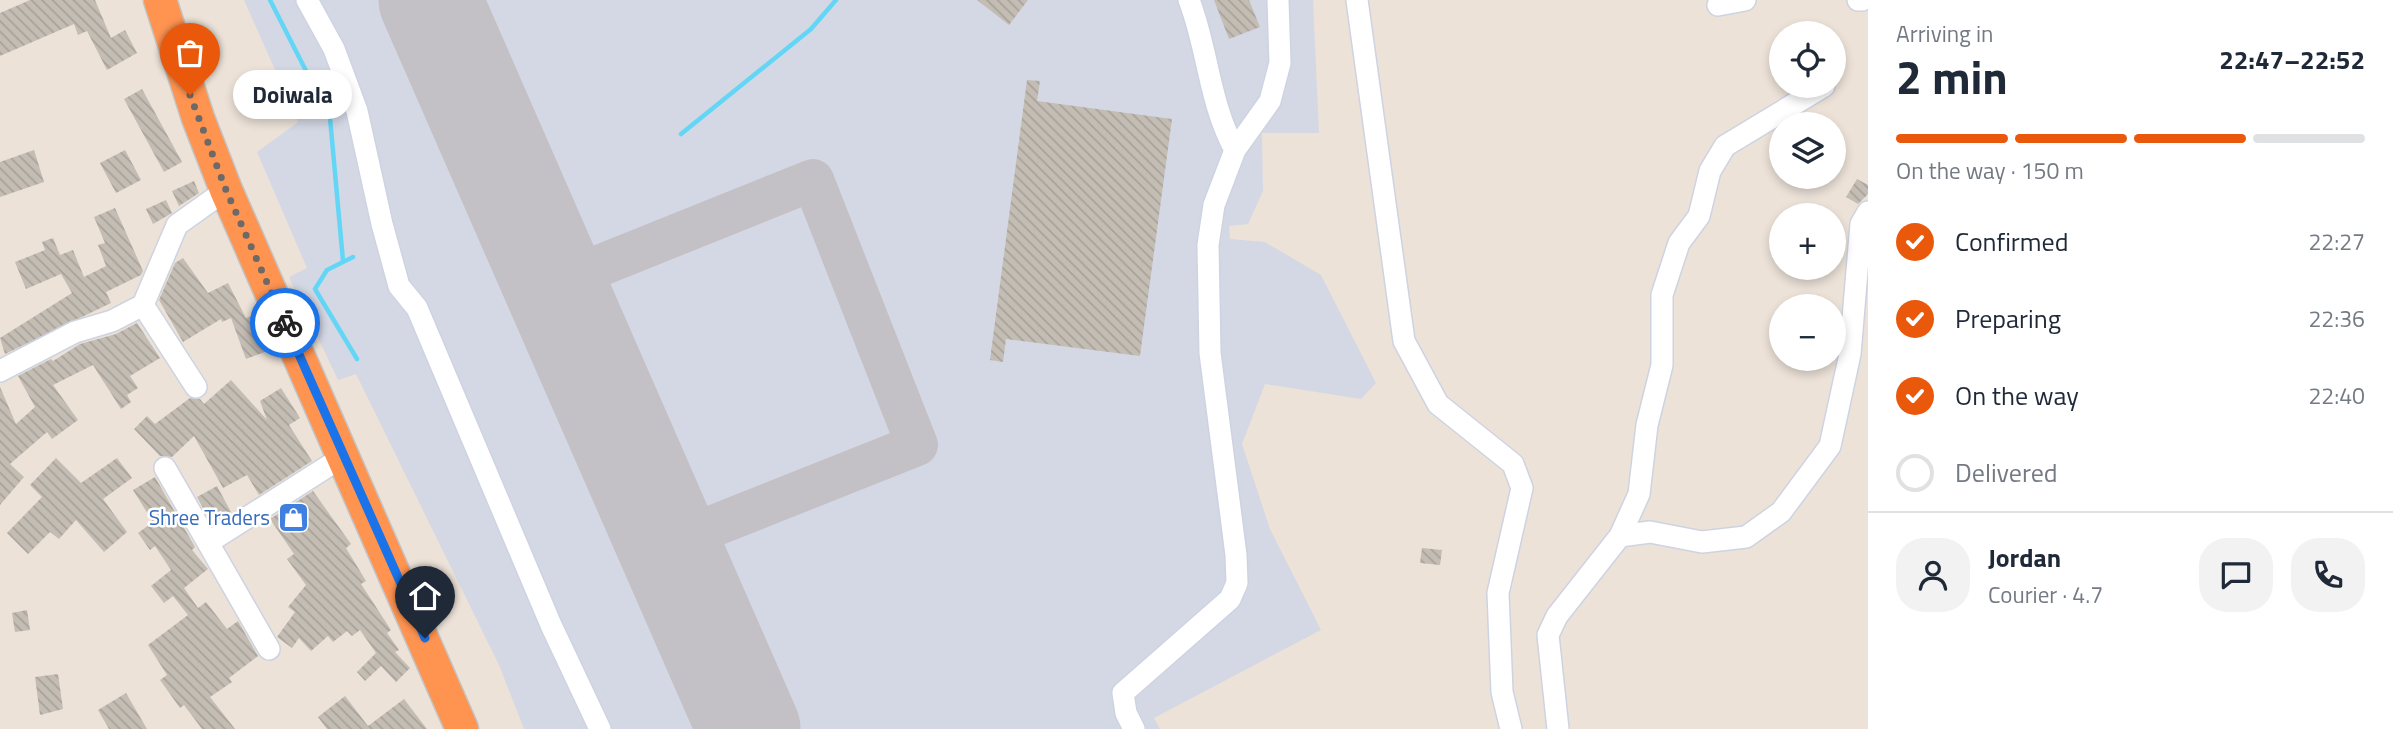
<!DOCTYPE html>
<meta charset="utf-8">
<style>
body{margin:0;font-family:"Titillium Web",sans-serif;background:#f2f2f3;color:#1f2937;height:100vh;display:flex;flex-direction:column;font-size:26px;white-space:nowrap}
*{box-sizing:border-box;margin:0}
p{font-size:23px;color:#747a83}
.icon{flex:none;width:38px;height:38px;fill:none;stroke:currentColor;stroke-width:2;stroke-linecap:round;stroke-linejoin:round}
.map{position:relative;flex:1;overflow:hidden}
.details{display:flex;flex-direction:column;background:#fff;width:525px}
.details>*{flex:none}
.buttons{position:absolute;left:1769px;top:21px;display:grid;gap:14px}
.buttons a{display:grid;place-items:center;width:77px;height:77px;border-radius:50%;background:#fff;box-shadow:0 4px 10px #0003;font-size:35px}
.pin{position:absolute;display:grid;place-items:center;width:60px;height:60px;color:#fff;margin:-72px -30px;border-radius:50% 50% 50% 0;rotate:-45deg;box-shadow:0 0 7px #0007}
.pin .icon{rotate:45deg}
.courier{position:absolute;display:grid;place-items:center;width:70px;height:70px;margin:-35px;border:5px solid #1a73e8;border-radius:50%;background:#fff;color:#222;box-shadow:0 2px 9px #0007}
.bubble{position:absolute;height:49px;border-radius:24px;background:#fff;box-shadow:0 4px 10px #0003;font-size:23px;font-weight:700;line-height:49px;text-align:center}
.summary em{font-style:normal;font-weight:700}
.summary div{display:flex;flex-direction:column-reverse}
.summary{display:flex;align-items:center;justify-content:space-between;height:119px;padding:0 28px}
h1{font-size:46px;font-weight:700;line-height:52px}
.bar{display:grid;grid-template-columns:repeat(4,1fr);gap:10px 7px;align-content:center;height:84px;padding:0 28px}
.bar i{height:9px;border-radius:5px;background:#e0e1e3}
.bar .active{background:#ea580c}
.bar p{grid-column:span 4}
.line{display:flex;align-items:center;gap:18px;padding:0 28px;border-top:2px solid #e0e1e3}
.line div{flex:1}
.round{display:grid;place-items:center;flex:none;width:74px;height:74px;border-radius:28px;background:#f2f2f3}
ol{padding:0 28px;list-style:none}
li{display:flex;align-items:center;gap:21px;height:77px}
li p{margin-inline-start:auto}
li .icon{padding:7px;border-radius:50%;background:#ea580c;color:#fff;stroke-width:4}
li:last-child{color:#747a83}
li i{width:38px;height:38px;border:4px solid #e0e1e3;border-radius:50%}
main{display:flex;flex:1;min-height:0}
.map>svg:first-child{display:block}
</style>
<main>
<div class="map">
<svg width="1868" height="729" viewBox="0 0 1868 729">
<defs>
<pattern id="building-back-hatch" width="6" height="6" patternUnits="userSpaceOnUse" patternTransform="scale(1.75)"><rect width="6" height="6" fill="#c3bdb4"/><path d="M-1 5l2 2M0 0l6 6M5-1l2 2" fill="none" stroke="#a8a29b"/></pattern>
</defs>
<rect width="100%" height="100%" fill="#ece2d8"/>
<!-- airport -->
<path fill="#d4d8e4" d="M244 0H1313L1319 133H1262L1263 191 1248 224 1229 226 1230 239 1265 242 1321 275 1376 383 1361 399 1265 384 1242 444 1270 529 1321 630 1154 718 1160 729H524L499 665 356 374 338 380 289 277 307 268 257 152 298 122Z"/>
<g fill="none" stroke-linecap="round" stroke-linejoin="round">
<!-- stream -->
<path stroke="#63d6f6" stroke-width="4.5" d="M270 0 330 118 343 261
M681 134 811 29 836 0
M353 257 327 270 315 289 357 359"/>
<!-- taxiway -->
<path stroke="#c4c1c6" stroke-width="42" d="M554 284 813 180 917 445 668 544"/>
<!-- runway -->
<path stroke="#c4c1c6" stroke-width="103" d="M430 0 749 729"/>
</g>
<!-- building -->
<path fill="url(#building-back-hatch)" d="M30 0H95L111 38 125 30 137 53 107 70 87 31 78 35 74 24 0 56V13Z
M977 0H1028L1009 25Z
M1214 0H1249L1260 27 1229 39Z
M1027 80 1040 81 1037 101 1172 119 1140 356 1006 339 1003 362 990 360Z
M142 89 182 162 164 172 124 99Z
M34 150 44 182 0 197V162Z
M125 150 141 180 116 193 100 163Z
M1857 179 1868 185V194L1858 204 1846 197Z
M194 181 199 193 179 206 172 191Z
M166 200 172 213 153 224 146 209Z
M115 208 143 271 141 275 106 292 111 303 5 354 0 338 72 293 61 274 26 289 15 262 45 250 42 242 53 238 60 255 73 250 84 277 106 266 98 245 105 243 94 217Z
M183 258 208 293 228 283 246 318 257 314 270 350 246 359 231 318 222 322 221 319 183 342 159 300 175 263Z
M137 323 160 358 130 376 138 388 127 395 131 402 121 409 93 365 53 385 78 420 52 439 47 432 10 464 24 477 0 505V387L16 424 35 407 18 376 51 359 53 361 80 344 116 334Z
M231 380 267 420 260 401 281 388 300 418 289 425 312 461 259 495 247 475 223 488 194 436 172 457 160 456 134 429 147 416 155 424 190 398 200 399 204 404Z
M56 458 81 483 117 458 132 478 103 499 127 532 104 552 76 520 59 539 50 532 28 554 7 533 42 497 30 485Z
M155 477 195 547 192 550 208 569 184 588 198 608 206 602 227 629 238 621 258 656 229 678 232 682 210 697 235 729H202L184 705 180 708 160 680 167 675 148 645 188 615 173 596 164 603 151 586 171 570 155 546 150 550 138 533 153 522 133 490Z
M217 486 231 512 212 524 197 497Z
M313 491 351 544 346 548 366 581 361 584 391 630 387 633 399 650 395 652 410 668 396 682 381 666 365 681 357 672 376 653 360 630 352 636 347 631 333 642 328 636 311 651 299 638 292 648 277 637 295 612 288 607 306 585 287 559 294 554 270 519Z
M1422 548 1442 550 1440 565 1420 563Z
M27 610 30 630 15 632 12 613Z
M58 674 63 709 40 715 35 677Z
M126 693 147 729H109L98 710Z
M345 696 368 726 404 699 427 729H327L318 717Z"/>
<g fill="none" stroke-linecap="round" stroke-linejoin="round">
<defs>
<path id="minor" d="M307 0 334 49 357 111 382 224 399 286 417 308 551 625 600 729
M1189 0C1208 49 1209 103 1235 150
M1357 0 1404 341 1438 404 1513 464 1522 488 1498 593 1502 692 1511 729
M1858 0H1862
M1718 5 1745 0
M143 305 196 387
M0 371 75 332 112 321 143 305 177 225 226 190
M165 468 269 649
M1620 536 1650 532 1702 542 1746 537 1781 512 1830 446 1850 354 1861 224 1868 212
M209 542 344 456
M1134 729 1126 713 1123 693 1230 599 1237 583 1236 555 1210 353 1208 245 1214 205 1235 150 1270 101 1280 63 1278 0
M1558 729 1548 635 1557 616 1620 536 1639 494 1647 425 1662 365V295L1679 243 1699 216 1710 171 1725 146 1824 86"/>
<path id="highway" d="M160 0 198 118 226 190 462 729"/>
</defs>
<!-- minor casing -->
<use href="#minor" stroke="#ced3e2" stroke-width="24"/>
<!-- highway casing -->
<use href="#highway" stroke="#c3c3c3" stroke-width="35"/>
<!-- minor -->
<use href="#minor" stroke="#fff" stroke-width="21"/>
<!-- highway -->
<use href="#highway" stroke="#ff9350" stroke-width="32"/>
</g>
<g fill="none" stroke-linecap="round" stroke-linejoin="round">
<!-- done -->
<path stroke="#6d6966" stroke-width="7" stroke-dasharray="0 12.6" d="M190 95 226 190 285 323"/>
<!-- route -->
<path stroke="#1a73e8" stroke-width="9" d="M285 323 425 638"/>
</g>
<!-- icons -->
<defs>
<symbol id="shop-square" viewBox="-11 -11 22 22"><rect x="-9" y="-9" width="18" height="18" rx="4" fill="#3f7fe0" stroke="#fff"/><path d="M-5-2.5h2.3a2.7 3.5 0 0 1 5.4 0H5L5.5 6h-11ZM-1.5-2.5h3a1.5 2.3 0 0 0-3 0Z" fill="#fff"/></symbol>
</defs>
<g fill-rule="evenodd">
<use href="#shop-square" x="276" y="500" width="35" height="35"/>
</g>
<g text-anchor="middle" stroke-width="5" stroke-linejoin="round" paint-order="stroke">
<!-- shop labels -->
<g font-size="21" fill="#366cbe" stroke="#fff" text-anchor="end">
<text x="270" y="525">Shree Traders</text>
</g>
</g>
</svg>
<div class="buttons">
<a><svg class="icon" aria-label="locate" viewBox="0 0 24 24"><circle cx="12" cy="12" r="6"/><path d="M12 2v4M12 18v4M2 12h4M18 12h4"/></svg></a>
<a><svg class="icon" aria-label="layers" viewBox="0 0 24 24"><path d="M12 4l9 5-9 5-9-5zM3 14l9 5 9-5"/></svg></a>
<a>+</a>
<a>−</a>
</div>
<div class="pin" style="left:190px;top:95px;background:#ea580c"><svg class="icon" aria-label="bag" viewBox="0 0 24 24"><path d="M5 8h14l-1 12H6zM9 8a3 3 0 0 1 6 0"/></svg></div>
<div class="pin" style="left:425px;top:638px;background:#1f2937"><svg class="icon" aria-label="home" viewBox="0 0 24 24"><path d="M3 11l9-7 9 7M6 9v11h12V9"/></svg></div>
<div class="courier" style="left:285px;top:323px"><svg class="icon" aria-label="bike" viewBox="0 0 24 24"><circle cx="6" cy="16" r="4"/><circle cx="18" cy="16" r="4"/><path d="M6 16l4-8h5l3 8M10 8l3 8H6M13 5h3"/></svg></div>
<div class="bubble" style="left:233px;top:70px;width:119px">Doiwala</div>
</div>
<section class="details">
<div class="summary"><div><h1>2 min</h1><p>Arriving in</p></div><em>22:47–22:52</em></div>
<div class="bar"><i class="active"></i><i class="active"></i><i class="active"></i><i></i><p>On the way · 150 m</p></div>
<ol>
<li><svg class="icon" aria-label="check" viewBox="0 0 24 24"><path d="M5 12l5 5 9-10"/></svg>Confirmed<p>22:27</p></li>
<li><svg class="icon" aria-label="check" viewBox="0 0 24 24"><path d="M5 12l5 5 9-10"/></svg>Preparing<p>22:36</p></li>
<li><svg class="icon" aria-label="check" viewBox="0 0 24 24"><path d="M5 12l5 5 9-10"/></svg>On the way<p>22:40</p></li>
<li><i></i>Delivered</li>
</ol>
<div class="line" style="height:126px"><a class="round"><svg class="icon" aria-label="person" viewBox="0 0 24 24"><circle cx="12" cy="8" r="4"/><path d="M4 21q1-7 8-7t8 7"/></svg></a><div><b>Jordan</b><p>Courier · 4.7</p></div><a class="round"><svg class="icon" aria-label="chat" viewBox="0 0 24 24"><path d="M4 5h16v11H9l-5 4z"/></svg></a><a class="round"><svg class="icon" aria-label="phone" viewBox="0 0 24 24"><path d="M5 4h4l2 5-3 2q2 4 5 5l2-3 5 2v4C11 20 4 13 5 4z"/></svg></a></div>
</section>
</main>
